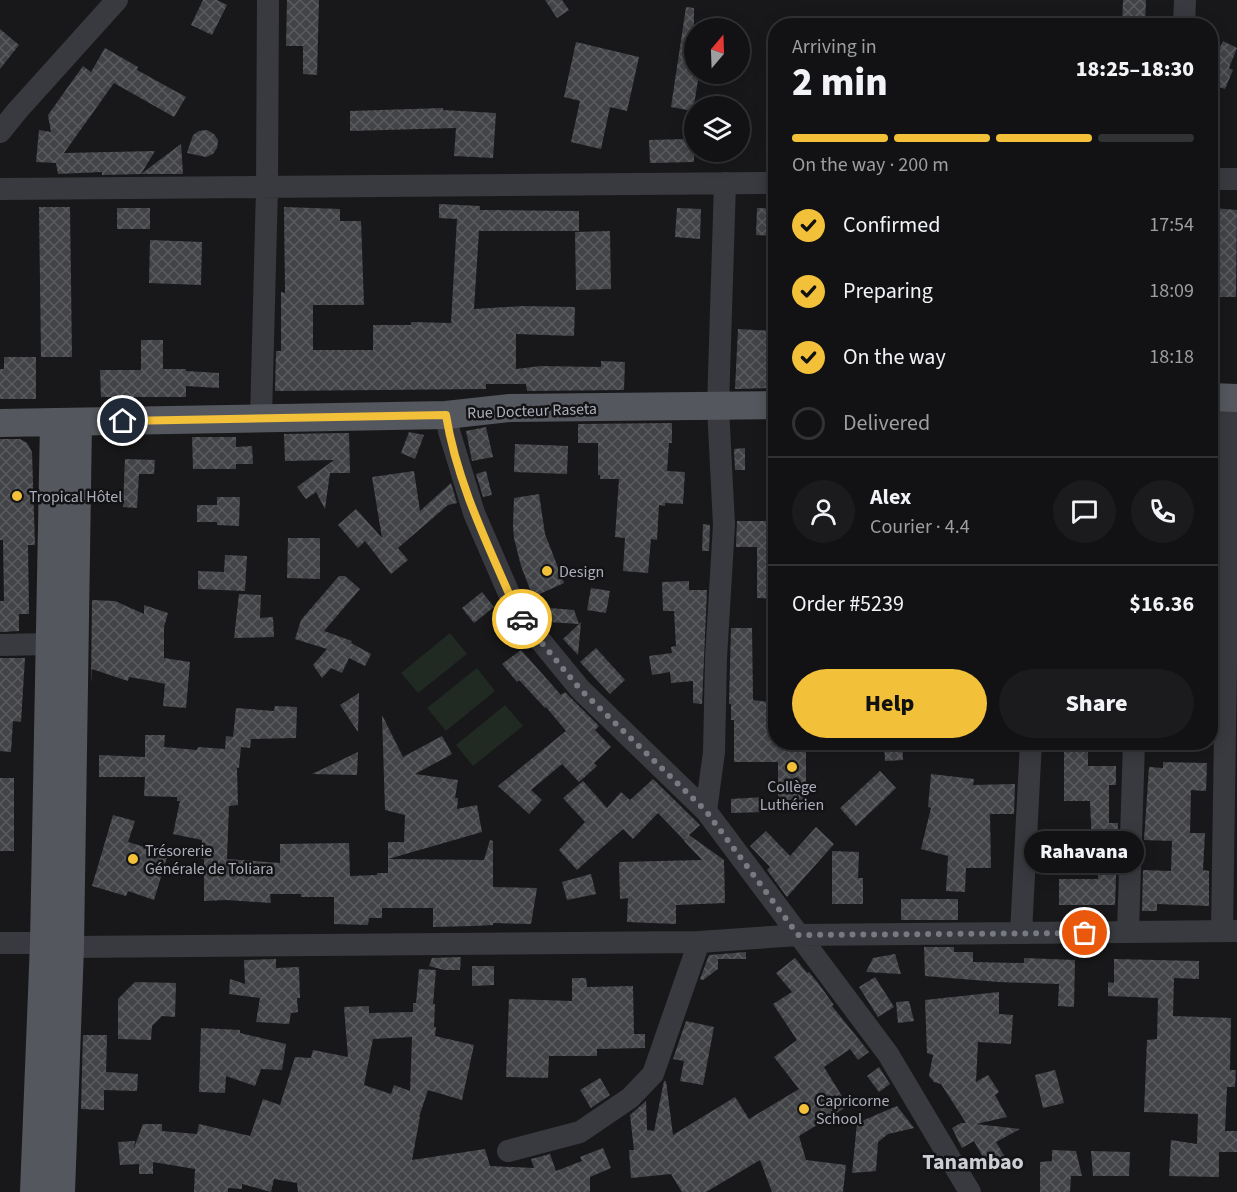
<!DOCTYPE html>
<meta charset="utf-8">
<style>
body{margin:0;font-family:"Source Sans 3",sans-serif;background:#1b1b1d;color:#f1f3f6;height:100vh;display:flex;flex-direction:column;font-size:22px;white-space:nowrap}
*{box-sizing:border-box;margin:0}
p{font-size:20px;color:#9c9ea0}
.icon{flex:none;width:33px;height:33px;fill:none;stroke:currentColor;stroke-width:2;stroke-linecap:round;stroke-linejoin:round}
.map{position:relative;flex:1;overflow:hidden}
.drawer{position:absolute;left:768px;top:18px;width:450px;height:732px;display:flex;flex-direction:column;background:#121214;border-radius:24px;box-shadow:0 3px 15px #0003,0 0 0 2px #313234}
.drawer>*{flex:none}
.needle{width:39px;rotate:19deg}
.buttons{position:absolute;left:684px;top:18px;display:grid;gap:12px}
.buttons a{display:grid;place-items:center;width:66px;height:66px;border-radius:50%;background:#121214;box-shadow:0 3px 15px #0003,0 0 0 2px #313234;font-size:30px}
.pin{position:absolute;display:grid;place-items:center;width:51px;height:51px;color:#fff;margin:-26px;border:3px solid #fff;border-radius:50%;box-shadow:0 2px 6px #0007}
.courier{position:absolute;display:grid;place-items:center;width:60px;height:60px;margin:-30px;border:4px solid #f2c039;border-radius:50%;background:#fff;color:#222;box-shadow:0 2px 8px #0007}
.bubble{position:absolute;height:42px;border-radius:21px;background:#121214;box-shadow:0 3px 15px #0003,0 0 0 2px #313234;font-size:20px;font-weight:800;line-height:42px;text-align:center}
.summary em{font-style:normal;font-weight:800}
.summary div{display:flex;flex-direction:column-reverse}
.summary{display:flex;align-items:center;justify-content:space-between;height:102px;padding:0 24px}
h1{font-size:39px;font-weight:800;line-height:45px}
.bar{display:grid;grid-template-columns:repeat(4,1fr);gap:9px 6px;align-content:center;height:72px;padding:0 24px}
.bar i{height:8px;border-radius:4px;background:#313234}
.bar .on{background:#f2c039}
.bar p{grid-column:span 4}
.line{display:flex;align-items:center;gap:15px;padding:0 24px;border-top:2px solid #313234}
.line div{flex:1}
.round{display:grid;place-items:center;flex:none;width:63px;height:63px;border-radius:32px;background:#1b1b1d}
ol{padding:0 24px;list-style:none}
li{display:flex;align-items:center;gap:18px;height:66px}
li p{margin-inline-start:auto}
li .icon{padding:6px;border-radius:50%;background:#f2c039;color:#111;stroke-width:4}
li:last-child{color:#9c9ea0}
li i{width:33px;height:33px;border:3px solid #313234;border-radius:50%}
.button{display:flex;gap:12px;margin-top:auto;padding:12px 24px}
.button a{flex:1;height:69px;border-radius:36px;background:#f2c039;color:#111;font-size:24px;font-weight:800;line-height:69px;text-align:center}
.button a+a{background:#1b1b1d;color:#f1f3f6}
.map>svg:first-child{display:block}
</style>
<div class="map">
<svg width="1237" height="1192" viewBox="0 0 1237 1192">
<defs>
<pattern id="building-cross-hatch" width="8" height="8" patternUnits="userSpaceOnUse" patternTransform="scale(1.5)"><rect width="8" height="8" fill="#424347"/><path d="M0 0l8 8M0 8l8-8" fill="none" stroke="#5b5c5f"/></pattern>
</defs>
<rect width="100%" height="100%" fill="#18181a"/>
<!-- garden -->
<path fill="#202922" d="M450 633 467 654 418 693 401 673Z
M477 668 495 691 446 731 427 708Z
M505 705 523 726 473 766 456 745Z"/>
<!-- building -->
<path fill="url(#building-cross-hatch)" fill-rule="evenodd" d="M203 0H217L227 5 212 35 191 25Z
M287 0H319L317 75 303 74V46H286Z
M545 0H562L569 10 557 18Z
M1123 0H1146L1145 26H1122Z
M686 7 694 8V74H699L693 111 671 107Z
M0 29 19 45 0 69Z
M1223 41 1237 48 1229 68 1233 70 1225 89 1210 84V68Z
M576 42 639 57 627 111 610 107 601 149 571 142 580 101 564 97Z
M105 48 138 67 137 70 186 97 174 117 114 83 64 153 155 151 141 174 102 175V172L58 174 56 163 36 162 39 130 51 132 48 115 83 66 91 72Z
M443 108V110L496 113 493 158 454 156 456 128 350 131V111Z
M207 130 214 134 218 140 217 148 213 154 206 157 187 153 193 135 199 131Z
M687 139 688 145H694V162L650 163 649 140Z
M181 144 183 174H141Z
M439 204 480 206V210L579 211V231H479L474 309 523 306 575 307 574 336 516 334V369L541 366 601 367V361L625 362 624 390 527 391 526 384H486V389L275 391 276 351H281V292L285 293 284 207 340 209V221H361L364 305H313V350H373V325H411V322L451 323 457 219 439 218Z
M39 207H70L72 357H41Z
M117 208H150V229H117Z
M677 208 701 209 700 239 675 237Z
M757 208 776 209V236L756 235Z
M1214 208 1237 210 1236 297H1214L1215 257 1210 256V246Z
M610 231 611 289 576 290 575 232Z
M150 240 202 242 201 285 149 283Z
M738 329 775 331 773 353H776V388L735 389Z
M141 340H163V369H186V371L219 373V388L186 386V397H101L100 370H141Z
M4 357H36V399H0V369H4Z
M672 423V443H669L667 471 685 472 683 504 665 503V506L659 505 657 540 651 539 648 573 623 571 625 538 615 537 619 479H600V475H598V443H578V424Z
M486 427 493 457 472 461 466 431Z
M409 432 424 435 415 459 401 453Z
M349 433 350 473H330L325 509 316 492 306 499 297 487 334 460 285 461 284 434Z
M192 437H236V447L252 446 253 464H236V469H193Z
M0 439H20L27 443 32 452 35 545H28L29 614H19V631L0 632V601H4L3 540H0Z
M515 444 568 446 567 474 514 472Z
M745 448V470H735L734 449Z
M125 459 155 460 154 474H139L137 508 123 507Z
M414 471 420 511 451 483 457 503 448 505 398 548 408 560 391 574 365 541 358 548 338 525 356 509 382 538 372 477Z
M486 471 492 495 483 497 476 474Z
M539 494 545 534 564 583 533 597 521 566 514 538 513 526 514 498Z
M217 497H240L239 526 217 525V522H197V505H217Z
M737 521H776V599L757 598V547H736Z
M703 524 710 525 709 551H702Z
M288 538H320V579L287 578Z
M225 555 247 556 245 591 198 589V571L224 572Z
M1210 565H1214L1213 599H1210Z
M339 576H345L360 589 324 631 352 641 351 643 371 654 365 666 349 658 342 673 331 668 322 678 313 665 327 649 295 639 301 620Z
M689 581V590H707L702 704 693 703V681L671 683 670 672 652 675 649 656 672 653 671 647 676 646 674 611H663L662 582Z
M591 588 610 591 606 613 587 610Z
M482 592 494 607 474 623 462 608Z
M239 594 261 595 260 618 273 617 274 637 234 638Z
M92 600 115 601 144 614V605L168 613 164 627V658L190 662 186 708 163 706 165 684 152 681 129 677 128 681 92 669 91 683Z
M550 608 574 610 579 624 581 622 578 655 563 639 579 624 549 622Z
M731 628H752L753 700 776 703V742H806V800H778V762H734V720H731V704H729Z
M596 648 625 680 610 694 580 662Z
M521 650 561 695 565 692 599 726 595 730 611 747 594 763 597 766 579 782 562 764 531 790 542 800 529 814 498 786 566 731 546 707 545 708 519 680 517 682 502 664Z
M0 658H25L21 722 13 721 11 752 0 751Z
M359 693 358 732 340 705Z
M275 706 297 707 296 738 251 739 250 748 241 747 239 768H237L238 805 229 806 227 859 280 863V844L349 843 350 876 377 875V873H388V859L484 860 490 840 493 841V887L537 888 531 924 493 923V925L473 926 433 927V908H382V918H369L368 925 334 924V897H301V894H270L271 903 226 900 204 901V859H201L202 840 173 834 180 801H177V797L144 796 145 777H99V755L145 757V735H165L164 747 197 750 198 747 225 749 226 736 233 737 236 708 274 711Z
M382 715 403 757 442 736 452 754 415 774 458 780 455 798H458L457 809 477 805 482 832 388 859V842H404L405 815 385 810Z
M1064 742H1088V766H1116V785H1109V823H1118L1115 905H1059V879H1098V845H1092L1090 801H1064Z
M884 743H902L903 760 885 761Z
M358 752 357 775 312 774Z
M1163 762 1207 763 1206 791 1191 790 1190 833H1205L1203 870 1209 871V906L1157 904V911H1142L1143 870 1171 871 1172 841 1144 840 1149 767 1163 768Z
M880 771 896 788 856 826 840 808Z
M931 774 974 779 973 785 1015 784 1014 814H990L991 868H966L965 892 946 891 948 856 921 849 931 808 928 807Z
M0 778H14V851H0Z
M653 779 700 825 689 835 724 860 725 903 676 905V924L627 922 628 898 620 899 619 862 702 860 684 841 688 836 684 840 658 813 633 839 623 829 577 870 559 850 585 822 563 798 583 781 607 808 621 792 630 800Z
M764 797 765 812 731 813V799Z
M113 815 135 821 128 842 168 854 154 900 128 891 126 896 92 886Z
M816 827 834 844 787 897 767 870 770 867 750 846 766 831 790 856Z
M832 851 859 852 858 878H863V904H832Z
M591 874 596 894 567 900 562 882Z
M901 899H958V920H901Z
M924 947H954V952H973V962L1024 963V958L1075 960 1074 1007 1058 1006 1059 984 999 982 925 976Z
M746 952V959H718V969L703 980 700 979 709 955Z
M895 954 901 974 866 972 873 958Z
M461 957 460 970H444L429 966 432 958Z
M795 958 807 973 809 972 818 983 834 1005 832 1006 869 1052 858 1060 850 1049 824 1067 848 1106 799 1136 806 1160 846 1165 843 1192H772L760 1160 706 1192H682L671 1174 631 1178 629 1150H634L630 1115 646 1101 647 1130 654 1131 664 1081H666L673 1135 735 1097 749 1119 799 1089 774 1057 797 1040 773 1004 792 992 776 973Z
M276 959V968L299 967 300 998H297L298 1012 291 1013 289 1024 256 1022 260 998 229 994 230 979 245 984 244 960Z
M1114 959 1199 961V979L1174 978 1173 1016 1231 1018 1230 1070H1236L1235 1087H1227L1225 1131H1237V1152H1219V1177L1169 1176 1171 1140 1197 1144 1198 1114 1144 1112 1147 1040 1157 1039 1158 998 1108 996V982L1114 983Z
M472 966H494V985L472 986Z
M419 969 436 970 433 1004H435L434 1027H436L435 1036 474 1045 462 1100 428 1090 419 1117H420L412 1160 485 1149 490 1166 534 1168 531 1159 550 1154 556 1171 582 1161 580 1157 603 1148 611 1168 590 1177V1192H298L297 1183 274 1179 271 1192 242 1184V1189L228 1188V1192H194L195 1169 153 1162V1174H139V1164L120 1165 118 1142 135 1141 134 1148 143 1124H162V1131L197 1134 199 1124 250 1136 263 1099 280 1105 295 1057 311 1058 313 1050 348 1057 344 1007 369 1006V1013L413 1012V1003H416ZM412 1037 410 1091 394 1085 391 1094 364 1085 373 1039Z
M875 977 894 1007 878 1017 859 987Z
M572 978H586L587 987 633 986 634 1034H645V1048L597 1049V1056H549L548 1078 506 1077 509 999 572 1001Z
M135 982 176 983 175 1017 162 1016 152 1026 151 1040 118 1039V999Z
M999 992V1014L1013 1015 1011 1044 978 1042 976 1082 988 1075 999 1092 995 1095 1007 1117 976 1124 1020 1129 996 1142 1005 1157 988 1166 974 1141 962 1148 952 1128 961 1123H966L941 1084 934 1082 929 1076 933 1055 927 1053 925 1000Z
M909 1001 914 1021 898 1023 896 1002Z
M686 1021 714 1027 703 1085 680 1081 684 1061 673 1059Z
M201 1028 240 1030V1033L286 1044 282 1070 261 1069 255 1086 226 1076 225 1093 199 1092Z
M83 1035H107L106 1072 138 1074 137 1091 104 1090V1110L81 1109Z
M879 1067 890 1084 879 1092 867 1076Z
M1055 1070 1064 1103 1043 1108 1035 1075Z
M600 1078 610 1095 591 1108 580 1090Z
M897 1106 914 1128 888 1134 878 1142 876 1171 852 1173 857 1123Z
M1052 1150 1076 1151 1082 1176H1071L1070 1192H1040V1162L1052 1161Z
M1091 1151 1130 1152 1129 1176H1093Z"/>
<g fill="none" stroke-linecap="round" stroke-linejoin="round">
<!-- minor -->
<path stroke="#393a3f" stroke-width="22" d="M1184 26 1185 0
M0 132 17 111 117 0
M1210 179H1237
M0 189 776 183
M446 415 449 431 474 513 517 612 580 689 706 811 888 1054 970 1192
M261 418 267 188 268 0
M0 645 50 644
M706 811 714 752 716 658 724 525 718 407 725 183
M1222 931 1230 398
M1128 932 1134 742
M1021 933 1031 742
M0 943H44L70 947 699 942 798 935 1237 931
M508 1151 580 1132 630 1098 653 1074 699 942"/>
<!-- major -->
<path stroke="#55575e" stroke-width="28" d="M1210 397 1237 398
M0 423 446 415 510 408 776 405
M34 1192 44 943 54 422
M61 1192 70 947 78 422"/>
</g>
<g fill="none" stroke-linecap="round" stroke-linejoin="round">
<!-- done -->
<path stroke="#787a82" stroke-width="6" stroke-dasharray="0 10.8" d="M522 619 580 689 706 811 798 935 1085 933"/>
<!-- route -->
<path stroke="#f2c039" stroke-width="8" d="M123 421 446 415C457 484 490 549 517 612L522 619"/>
</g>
<!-- markers -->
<g fill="#f2c039" stroke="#131315" stroke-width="2">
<circle cx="17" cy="496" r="6"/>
<circle cx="547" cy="571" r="6"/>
<circle cx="792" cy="767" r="6"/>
<circle cx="133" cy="859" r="6"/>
<circle cx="804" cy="1109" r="6"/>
</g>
<g text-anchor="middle" stroke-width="5" stroke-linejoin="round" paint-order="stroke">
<!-- street labels -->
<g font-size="16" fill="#abaeba" stroke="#131315">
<text transform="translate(532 410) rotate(-2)" y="6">Rue Docteur Raseta</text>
</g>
<!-- poi labels -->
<g font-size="16" fill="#abaeba" stroke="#131315" text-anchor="start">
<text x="29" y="502">Tropical Hôtel</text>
<text x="559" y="577">Design</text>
<text x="792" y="792" text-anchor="middle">Collège<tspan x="792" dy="18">Luthérien</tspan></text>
<text x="145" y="856">Trésorerie<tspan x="145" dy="18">Générale de Toliara</tspan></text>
<text x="816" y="1106">Capricorne<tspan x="816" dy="18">School</tspan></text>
</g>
<!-- district labels -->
<g font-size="22" font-weight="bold" fill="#ccced6" stroke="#131315">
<text x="973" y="1169">Tanambao</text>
</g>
</g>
</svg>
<div class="buttons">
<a><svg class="needle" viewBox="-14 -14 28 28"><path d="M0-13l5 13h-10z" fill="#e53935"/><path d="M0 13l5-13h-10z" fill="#9c9ea0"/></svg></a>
<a><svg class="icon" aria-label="layers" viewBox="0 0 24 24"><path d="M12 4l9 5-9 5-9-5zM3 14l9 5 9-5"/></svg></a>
</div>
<div class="pin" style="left:1085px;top:933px;background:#ea580c"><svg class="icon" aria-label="bag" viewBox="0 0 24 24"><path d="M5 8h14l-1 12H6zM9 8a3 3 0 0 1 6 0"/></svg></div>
<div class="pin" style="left:123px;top:421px;background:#1f2937"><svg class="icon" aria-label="home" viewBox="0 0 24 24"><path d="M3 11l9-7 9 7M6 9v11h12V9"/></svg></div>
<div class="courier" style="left:522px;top:619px"><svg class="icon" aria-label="car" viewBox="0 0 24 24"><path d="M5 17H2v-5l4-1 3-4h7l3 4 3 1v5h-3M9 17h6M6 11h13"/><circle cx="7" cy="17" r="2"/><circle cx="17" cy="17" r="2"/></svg></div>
<div class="bubble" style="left:1024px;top:831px;width:120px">Rahavana</div>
<section class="drawer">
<div class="summary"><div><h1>2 min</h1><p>Arriving in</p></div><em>18:25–18:30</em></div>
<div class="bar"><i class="on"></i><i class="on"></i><i class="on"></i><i></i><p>On the way · 200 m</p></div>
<ol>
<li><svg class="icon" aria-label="check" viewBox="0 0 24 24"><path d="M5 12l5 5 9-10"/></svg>Confirmed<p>17:54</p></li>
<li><svg class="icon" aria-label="check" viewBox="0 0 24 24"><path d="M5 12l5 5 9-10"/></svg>Preparing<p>18:09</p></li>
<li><svg class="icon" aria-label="check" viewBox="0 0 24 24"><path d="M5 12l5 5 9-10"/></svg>On the way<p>18:18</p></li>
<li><i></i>Delivered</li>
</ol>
<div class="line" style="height:108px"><a class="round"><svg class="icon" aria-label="person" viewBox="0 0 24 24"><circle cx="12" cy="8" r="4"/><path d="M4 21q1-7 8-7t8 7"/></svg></a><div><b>Alex</b><p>Courier · 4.4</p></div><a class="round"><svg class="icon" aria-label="chat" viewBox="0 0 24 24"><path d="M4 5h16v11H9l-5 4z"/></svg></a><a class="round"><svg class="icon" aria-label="phone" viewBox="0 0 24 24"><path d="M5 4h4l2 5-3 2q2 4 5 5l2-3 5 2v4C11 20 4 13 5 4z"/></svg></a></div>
<div class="line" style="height:78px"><div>Order #5239</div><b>$16.36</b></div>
<div class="button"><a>Help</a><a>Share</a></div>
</section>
</div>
